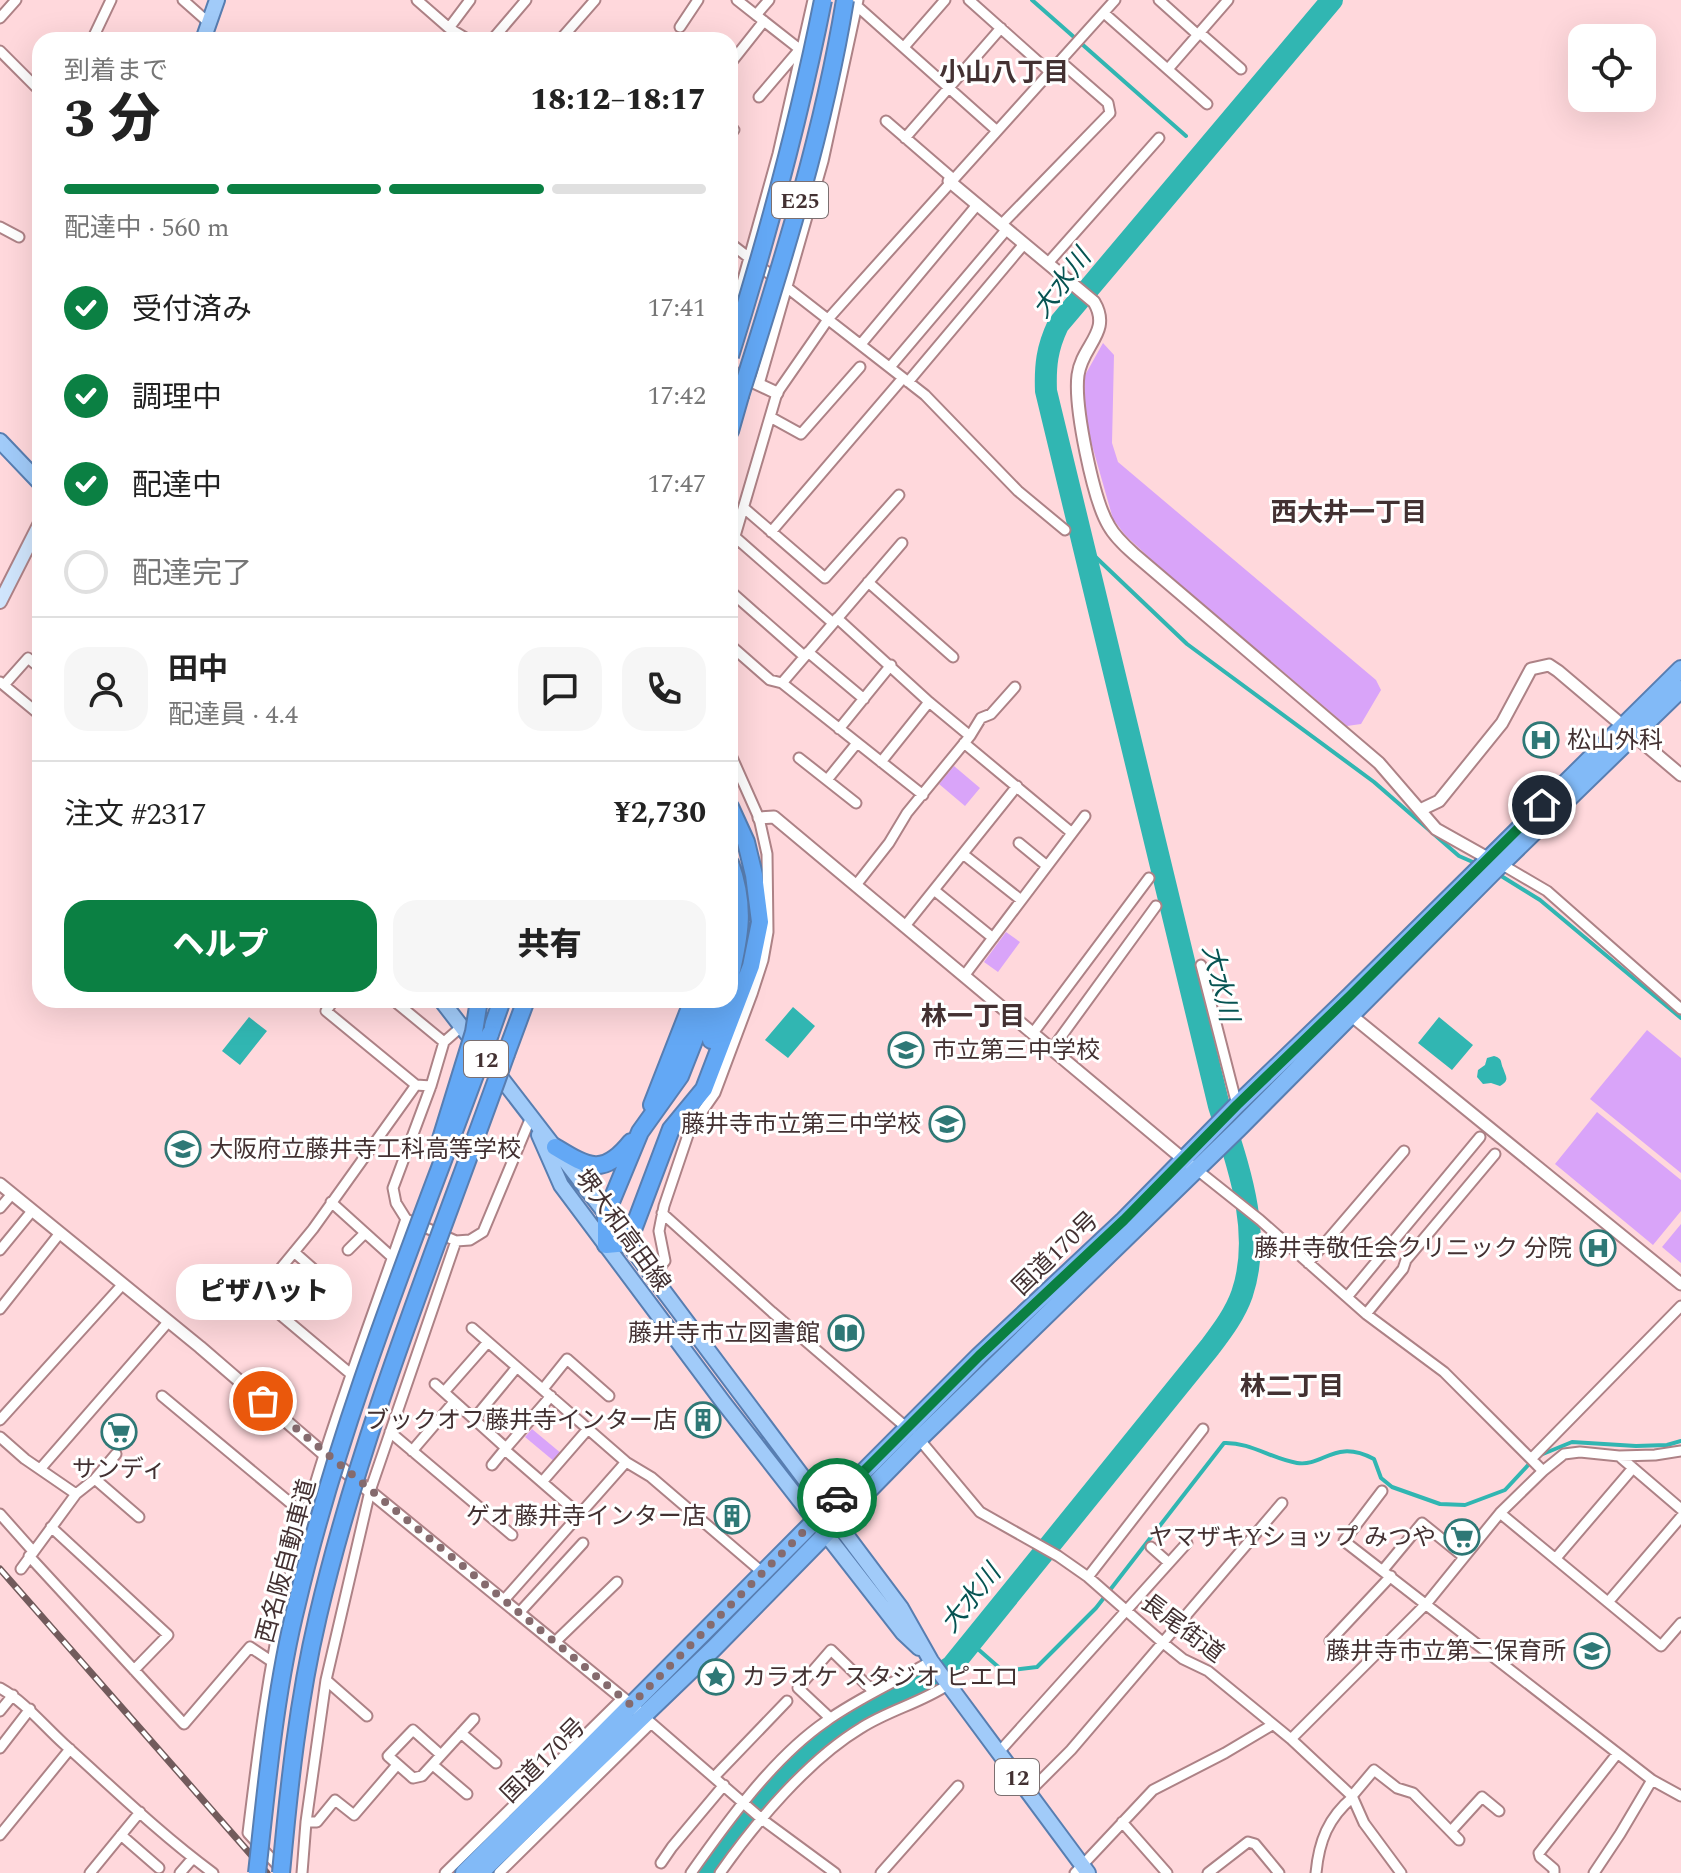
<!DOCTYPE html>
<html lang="ja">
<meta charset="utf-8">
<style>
body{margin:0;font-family:Spectral,"Noto Sans JP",serif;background:#f6f6f6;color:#222;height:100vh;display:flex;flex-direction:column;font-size:30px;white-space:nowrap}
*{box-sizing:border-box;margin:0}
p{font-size:26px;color:#767676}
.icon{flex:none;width:44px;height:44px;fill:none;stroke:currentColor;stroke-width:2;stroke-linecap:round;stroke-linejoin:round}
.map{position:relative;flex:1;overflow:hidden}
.side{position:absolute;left:32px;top:32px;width:706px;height:976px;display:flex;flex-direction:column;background:#fff;border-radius:24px;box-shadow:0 8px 32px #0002}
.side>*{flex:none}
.buttons{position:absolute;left:1568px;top:24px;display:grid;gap:16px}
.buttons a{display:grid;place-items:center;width:88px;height:88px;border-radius:16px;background:#fff;box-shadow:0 8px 32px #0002;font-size:40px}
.pin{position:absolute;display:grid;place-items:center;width:68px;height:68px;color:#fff;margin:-34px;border:4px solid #fff;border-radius:50%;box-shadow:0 2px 8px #0007}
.courier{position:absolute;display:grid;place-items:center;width:80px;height:80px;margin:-40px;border:6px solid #0b8043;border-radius:50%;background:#fff;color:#222;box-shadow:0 2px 10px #0007}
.bubble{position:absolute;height:56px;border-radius:24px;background:#fff;box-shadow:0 8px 32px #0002;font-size:26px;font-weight:800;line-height:56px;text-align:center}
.summary em{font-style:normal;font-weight:800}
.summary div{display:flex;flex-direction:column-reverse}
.summary{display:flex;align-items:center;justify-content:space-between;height:136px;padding:0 32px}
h1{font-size:52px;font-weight:800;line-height:60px}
.bar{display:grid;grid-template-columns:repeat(4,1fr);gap:12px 8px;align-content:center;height:96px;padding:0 32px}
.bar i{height:10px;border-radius:6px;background:#e0e0e0}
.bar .selected{background:#0b8043}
.bar p{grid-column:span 4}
.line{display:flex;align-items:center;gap:20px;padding:0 32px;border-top:2px solid #e0e0e0}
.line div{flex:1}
.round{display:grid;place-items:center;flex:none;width:84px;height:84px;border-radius:24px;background:#f6f6f6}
ol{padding:0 32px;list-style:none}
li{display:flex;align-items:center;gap:24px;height:88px}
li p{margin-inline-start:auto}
li .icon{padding:8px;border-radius:50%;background:#0b8043;color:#fff;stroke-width:4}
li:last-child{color:#767676}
li i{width:44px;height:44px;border:4px solid #e0e0e0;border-radius:50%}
.primary-button{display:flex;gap:16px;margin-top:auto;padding:16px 32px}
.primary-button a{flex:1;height:92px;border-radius:24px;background:#0b8043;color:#fff;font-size:32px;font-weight:800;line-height:92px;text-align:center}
.primary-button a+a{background:#f6f6f6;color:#222}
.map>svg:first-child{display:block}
</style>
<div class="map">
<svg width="1681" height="1873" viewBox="0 0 1681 1873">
<rect width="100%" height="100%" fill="#ffd8dc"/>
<!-- green -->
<path fill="#d9a4f9" d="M1103 343 1114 355 1112 443 1118 462 1376 680 1381 690 1361 724 1347 726 1154 562 1125 535 1113 519 1084 417V377Z
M954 766 980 788 965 806 939 784Z
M1006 932 1020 942 998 972 984 962Z
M1647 1030 1681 1058V1173L1590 1099Z
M1597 1112 1681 1180V1211L1653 1245 1555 1164Z
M1681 1224V1263L1662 1247Z
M532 1429 562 1454 555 1462 525 1437Z"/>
<!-- water -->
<path fill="#31b6b2" d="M793 1007 815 1026 788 1058 765 1040Z
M249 1017 267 1031 240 1065 222 1051Z
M1439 1017 1473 1045 1452 1070 1418 1043Z
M1494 1056C1503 1059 1500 1061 1503 1068 1506 1077 1510 1080 1500 1086L1491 1083 1483 1084 1477 1077 1478 1070 1485 1065 1487 1058Z"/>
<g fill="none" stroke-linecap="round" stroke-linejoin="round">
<!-- stream -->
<path stroke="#31b6b2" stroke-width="4" d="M1032 0 1186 136
M1084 546 1187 644 1374 782 1459 856 1475 863
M1498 874 1540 900 1681 1018
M1538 1456 1572 1442 1636 1446 1667 1445 1681 1441
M971 1643 1003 1671 1037 1667 1096 1608 1224 1443C1250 1442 1272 1459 1297 1463 1324 1467 1334 1438 1374 1459L1381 1478 1392 1487 1440 1504 1465 1505 1505 1490 1531 1462"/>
<!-- river -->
<path stroke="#31b6b2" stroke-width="22" d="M706 1873C746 1817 791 1760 849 1722 882 1700 919 1689 952 1666L1210 1347C1222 1331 1235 1314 1242 1294 1263 1232 1238 1166 1219 1106L1046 391C1045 366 1047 348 1058 325L1332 0"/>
<defs>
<path id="minor" d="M183 0 209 23
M417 0 449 28 469 40
M737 0 802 51
M969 0 1051 73
M1159 0 1198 35
M857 6 996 130
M1104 13 1207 104
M756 15 769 0
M0 18 16 0
M680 27 698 0
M449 28 470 0
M1200 33 1241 69
M92 40 111 0
M492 40 526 0
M560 40 595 0
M904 47 945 0
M0 51 40 91
M730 64 764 21
M1168 69 1228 0
M759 97 800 49
M886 121 952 178
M730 126 734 130
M905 138 1001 28
M1001 225 1110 113 1108 103 1061 62
M0 227 19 237
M730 243 925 395 1018 491 1065 530
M1048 263 1159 138
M730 326 778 154 813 0
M861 344 977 205
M890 367 1007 229
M908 382 1024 244
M759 384 823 161 858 0
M772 418 801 434 860 367
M744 508 825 578 899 495
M771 532 903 378
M735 537 833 623
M730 553 777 393 829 318 854 290 1115 0
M868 582 953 657
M730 591 804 656
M837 618 929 702 970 736
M730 645 770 680 782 683 923 795
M808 652 864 699
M0 682 40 715
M782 683 902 543
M4 685 28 658 40 668
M839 729 891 665
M964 743 1072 833
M799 758 856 803
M881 762 929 702
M827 780 857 743
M1019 843 1047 866
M963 854 1021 900
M1501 864 1547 891 1681 1009
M856 885 889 843 907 813 970 736 981 718 991 714 1015 687
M934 890 993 938
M905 926 1017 786
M1201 965 1237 1105
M964 976 1085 816
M334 1000 326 1011 416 1085 431 1086
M393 1000 444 1042
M461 1027 444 1042 431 1086 393 1188 396 1203 406 1219 456 1241 470 1240 483 1232 531 1117
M1033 1033 1149 878
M1052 1049 1156 906
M1196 1169 1260 1220 1366 1314 1444 1372 1543 1471
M331 1202 393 1258
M0 1208 12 1194
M662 1213 772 1312 907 1428
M0 1250 32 1211
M348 1250 364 1234
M294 1252 336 1289
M1308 1263 1404 1151
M653 1276 665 1261 659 1231 664 1206 690 1129 715 1093 752 994 763 960 768 932 767 854 759 818 730 753
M1347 1297 1480 1137
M0 1309 60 1233
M1366 1314 1403 1269 1406 1260 1495 1154
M472 1328 626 1462 504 1600
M352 1375 258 1296 313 1229 416 1085
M435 1384 506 1448 551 1396
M543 1389 567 1359 609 1396
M444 1392 488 1342
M162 1396 306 1516
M474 1419 517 1367
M0 1420 123 1284
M390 1432 512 1535
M0 1437 25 1459 76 1494 21 1569
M919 1439 980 1512 1058 1556 1088 1577 1162 1642 1183 1659 1208 1671 1291 1739 1352 1796 1364 1823 1401 1873
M505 1450 580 1515
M412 1451 454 1402
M1619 1456 1681 1509
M1532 1458 1681 1306
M626 1462 651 1477 762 1572
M492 1465 506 1448
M41 1468 169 1321
M95 1479 139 1517
M542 1482 588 1429
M1382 1491 1344 1541 1652 1780 1681 1796
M76 1494 95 1479 116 1454
M1500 1513 1661 1646 1681 1623
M0 1514 32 1550
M51 1527 168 1635 134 1670
M1151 1547 1169 1563
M29 1556 184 1724 250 1647 271 1661
M1556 1558 1633 1468
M1383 1570 1422 1523 1464 1557
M1088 1577 1203 1429
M1609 1601 1681 1517
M519 1613 583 1543
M1330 1641 1391 1576
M555 1642 617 1582
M326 1680 367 1716
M0 1688C25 1702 43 1725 64 1744 113 1788 160 1834 213 1873
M0 1711 13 1695
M643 1716 763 1820 835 1873
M830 1718 798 1688 831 1650 873 1691
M461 1733 496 1763
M1291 1739 1427 1603 1500 1513 1543 1471 1564 1454 1580 1452 1619 1456 1655 1455 1681 1451
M0 1748 30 1709
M999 1752 1187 1543
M441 1755 413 1730 388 1756 413 1778 422 1776 474 1719
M433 1765 467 1794
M714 1777 787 1701
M1028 1793 1071 1750 1282 1503
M1352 1796 1374 1770 1397 1788 1413 1793 1459 1840
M306 1822H317L335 1800 354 1815 397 1765
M1122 1822 1167 1873
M1451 1831 1482 1797 1499 1811
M0 1835 70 1749
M121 1835 159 1868
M661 1863 672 1847 724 1785
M280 1868 248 1833C258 1751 268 1669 287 1588 316 1462 364 1341 406 1219
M90 1873 140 1812
M180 1873 193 1858
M302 1873 306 1822 326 1680 370 1491 456 1241
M445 1873 623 1698
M499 1873 651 1723
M691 1873C727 1822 773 1758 825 1722 858 1698 896 1682 931 1661
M720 1873C756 1822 808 1760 861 1728 889 1710 921 1703 949 1684
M881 1873 958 1786
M1075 1873 1153 1790 1225 1753 1272 1725
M1208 1873 1248 1842 1255 1844 1279 1873
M1316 1873C1319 1841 1328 1818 1353 1797
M1554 1873V1869L1540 1857 1539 1853 1617 1754
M1594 1873 1620 1834 1652 1780"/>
<path id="tertiary" d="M949 181 1094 302C1112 332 1082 345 1078 375 1074 406 1093 500 1109 526 1115 537 1125 546 1134 554L1379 763 1436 829 1493 861
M730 371 777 393
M1420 810 1439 801 1502 723 1531 669 1549 665 1558 671 1681 775
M759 818 774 817 1189 1164
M1347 1012 1681 1284
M0 1184 200 1347 324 1454 637 1710"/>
<path id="secondary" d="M0 602 40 523"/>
<path id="primary" d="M203 40 217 0
M0 441 40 483
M441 1000 606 1214 901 1608 931 1661 1088 1873
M539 1135 561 1185 723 1402 903 1633 919 1648"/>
<path id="trunk" d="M464 1873 979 1356 1124 1220 1237 1105 1350 996 1681 669
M480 1873 714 1648 919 1439 1239 1128 1501 864 1681 689"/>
<path id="motorway" d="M730 431 740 396
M730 863C746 906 740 936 730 979
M710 1000 680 1076 640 1132 606 1214V1245L628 1243 671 1129 704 1089 751 966 760 922 754 875 746 842 730 807
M490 1034 502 1000
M711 1040 725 1000
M506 1054 526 1000
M652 1105 693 1000
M555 1147C588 1167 603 1177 631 1142"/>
</defs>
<!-- minor casing -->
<use href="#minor" stroke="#ad8286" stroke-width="13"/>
<!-- tertiary casing -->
<use href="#tertiary" stroke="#ad8286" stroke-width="15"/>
<!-- secondary casing -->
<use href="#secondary" stroke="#ad8286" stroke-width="16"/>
<!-- primary casing -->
<use href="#primary" stroke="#587eb1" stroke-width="18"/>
<!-- trunk casing -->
<use href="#trunk" stroke="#587eb1" stroke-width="20"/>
<!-- motorway casing -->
<use href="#motorway" stroke="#587eb1" stroke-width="20"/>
<!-- minor -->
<use href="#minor" stroke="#fff" stroke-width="9"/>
<!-- tertiary -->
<use href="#tertiary" stroke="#fff" stroke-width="11"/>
<!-- secondary -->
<use href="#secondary" stroke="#d0e5fc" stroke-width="12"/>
<!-- primary -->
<use href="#primary" stroke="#a1cbf9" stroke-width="14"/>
<!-- trunk -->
<use href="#trunk" stroke="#82baf7" stroke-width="16"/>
<!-- motorway -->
<use href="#motorway" stroke="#63a8f5" stroke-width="16"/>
<defs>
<path id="rail" d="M0 1569 267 1873"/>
</defs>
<!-- rail casing -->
<use href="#rail" stroke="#725b5c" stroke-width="7"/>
<!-- rail -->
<use href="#rail" stroke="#fff" stroke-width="4" stroke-dasharray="12" stroke-linecap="butt"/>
<defs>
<path id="motorway-bridge" d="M730 356C767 238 799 121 823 0
M740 396C781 266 823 135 845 0
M440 1142 474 1032 479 1000
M257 1873C267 1783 275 1691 297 1603 343 1408 422 1221 490 1034
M281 1873C289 1786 298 1701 318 1616 363 1424 440 1240 506 1054"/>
</defs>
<!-- motorway-bridge casing -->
<use href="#motorway-bridge" stroke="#587eb1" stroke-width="20" stroke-linecap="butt"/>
<!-- motorway-bridge -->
<use href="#motorway-bridge" stroke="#63a8f5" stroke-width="16"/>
</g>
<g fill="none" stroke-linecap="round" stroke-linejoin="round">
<!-- done -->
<path stroke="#856b6e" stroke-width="8" stroke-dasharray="0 14.4" d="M263 1401 631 1705 837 1498"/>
<!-- route -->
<path stroke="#0b8043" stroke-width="10" d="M837 1498 979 1356 1124 1220 1237 1105 1350 996 1542 805"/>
</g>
<!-- icons -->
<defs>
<symbol id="hospital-ring" viewBox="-11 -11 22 22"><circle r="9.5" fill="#fff" stroke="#2f7876" stroke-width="1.5"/><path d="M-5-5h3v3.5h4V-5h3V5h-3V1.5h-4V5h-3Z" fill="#2f7876"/></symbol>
<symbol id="school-ring" viewBox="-11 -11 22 22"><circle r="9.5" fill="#fff" stroke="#2f7876" stroke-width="1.5"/><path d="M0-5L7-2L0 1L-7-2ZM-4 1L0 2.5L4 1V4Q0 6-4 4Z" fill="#2f7876"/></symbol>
<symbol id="library-ring" viewBox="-11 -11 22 22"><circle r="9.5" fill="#fff" stroke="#2f7876" stroke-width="1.5"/><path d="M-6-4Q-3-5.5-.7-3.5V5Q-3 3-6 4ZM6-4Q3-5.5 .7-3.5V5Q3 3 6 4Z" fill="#2f7876"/></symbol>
<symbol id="building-ring" viewBox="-11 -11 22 22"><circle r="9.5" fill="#fff" stroke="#2f7876" stroke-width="1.5"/><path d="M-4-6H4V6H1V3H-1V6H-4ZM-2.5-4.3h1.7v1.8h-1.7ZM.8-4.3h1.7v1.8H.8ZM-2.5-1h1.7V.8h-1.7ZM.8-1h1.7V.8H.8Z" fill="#2f7876"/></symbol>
<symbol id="supermarket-ring" viewBox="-11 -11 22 22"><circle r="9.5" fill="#fff" stroke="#2f7876" stroke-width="1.5"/><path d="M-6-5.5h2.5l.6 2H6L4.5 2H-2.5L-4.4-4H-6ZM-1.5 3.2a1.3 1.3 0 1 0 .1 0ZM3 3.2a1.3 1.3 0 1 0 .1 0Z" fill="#2f7876"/></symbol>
<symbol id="sight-ring" viewBox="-11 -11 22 22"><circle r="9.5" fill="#fff" stroke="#2f7876" stroke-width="1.5"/><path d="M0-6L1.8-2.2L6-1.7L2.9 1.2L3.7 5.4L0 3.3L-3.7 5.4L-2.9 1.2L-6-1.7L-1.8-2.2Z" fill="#2f7876"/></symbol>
</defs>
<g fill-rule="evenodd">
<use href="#hospital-ring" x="1521" y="720" width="40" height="40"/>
<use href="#school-ring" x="886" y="1030" width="40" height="40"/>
<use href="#school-ring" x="927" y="1104" width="40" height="40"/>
<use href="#school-ring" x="163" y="1129" width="40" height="40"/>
<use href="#hospital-ring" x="1578" y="1228" width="40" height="40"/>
<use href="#library-ring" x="826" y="1313" width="40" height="40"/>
<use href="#building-ring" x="683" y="1400" width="40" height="40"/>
<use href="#supermarket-ring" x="99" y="1412" width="40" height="40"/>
<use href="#building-ring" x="712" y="1496" width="40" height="40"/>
<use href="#supermarket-ring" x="1442" y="1517" width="40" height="40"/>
<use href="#school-ring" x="1572" y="1631" width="40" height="40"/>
<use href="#sight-ring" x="696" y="1657" width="40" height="40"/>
</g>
<g text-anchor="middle" stroke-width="6" stroke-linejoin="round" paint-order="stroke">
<!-- shield labels -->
<g fill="#fff" stroke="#7b6f70" stroke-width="2">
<rect x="772" y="182" width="56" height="36" rx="6"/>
<rect x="464" y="1041" width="44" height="36" rx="6"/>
<rect x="995" y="1759" width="44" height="36" rx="6"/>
</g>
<g font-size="22" font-weight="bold" fill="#433132">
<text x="800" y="208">E25</text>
<text x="486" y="1067">12</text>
<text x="1017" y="1785">12</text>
</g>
<!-- poi labels -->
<g font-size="24" fill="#433132" stroke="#fff" text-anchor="end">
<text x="1567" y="748" text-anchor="start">松山外科</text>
<text x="932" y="1058" text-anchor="start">市立第三中学校</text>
<text x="921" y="1132">藤井寺市立第三中学校</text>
<text x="209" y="1157" text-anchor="start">大阪府立藤井寺工科高等学校</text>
<text x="1572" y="1256">藤井寺敬任会クリニック 分院</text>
<text x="820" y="1341">藤井寺市立図書館</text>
<text x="677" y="1428">ブックオフ藤井寺インター店</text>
<text x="119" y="1477" text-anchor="middle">サンディ</text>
<text x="706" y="1524">ゲオ藤井寺インター店</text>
<text x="1436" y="1545">ヤマザキYショップ みつや</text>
<text x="1566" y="1659">藤井寺市立第二保育所</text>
<text x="742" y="1685" text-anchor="start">カラオケ スタジオ ピエロ</text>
</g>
<!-- street labels -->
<g font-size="24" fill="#433132" stroke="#fff">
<text transform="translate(623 1230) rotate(54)" y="8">堺大和高田線</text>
<text transform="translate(1055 1253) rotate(-44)" y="8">国道170号</text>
<text transform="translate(286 1561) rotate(-75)" y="8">西名阪自動車道</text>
<text transform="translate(1183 1628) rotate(37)" y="8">長尾街道</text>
<text transform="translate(543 1760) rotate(-45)" y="8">国道170号</text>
</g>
<!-- neighbourhood labels -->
<g font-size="26" font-weight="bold" fill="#433132" stroke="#fff">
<text x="1004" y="81">小山八丁目</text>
<text x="1349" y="521">西大井一丁目</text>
<text x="973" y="1025">林一丁目</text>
<text x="1292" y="1395">林二丁目</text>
</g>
<!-- water labels -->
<g font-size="26" font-style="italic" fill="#065352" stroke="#fff">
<text transform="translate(1061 283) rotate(-53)" y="9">大水川</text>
<text transform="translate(1221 983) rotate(76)" y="9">大水川</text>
<text transform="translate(970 1598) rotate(-51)" y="9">大水川</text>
</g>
</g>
</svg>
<div class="buttons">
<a><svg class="icon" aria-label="locate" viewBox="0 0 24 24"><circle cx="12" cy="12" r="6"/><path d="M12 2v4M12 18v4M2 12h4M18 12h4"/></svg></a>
</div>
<div class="pin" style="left:263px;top:1401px;background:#ea580c"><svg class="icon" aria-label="bag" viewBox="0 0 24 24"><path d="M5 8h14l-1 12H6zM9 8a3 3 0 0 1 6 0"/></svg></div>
<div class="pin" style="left:1542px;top:805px;background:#1f2937"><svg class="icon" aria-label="home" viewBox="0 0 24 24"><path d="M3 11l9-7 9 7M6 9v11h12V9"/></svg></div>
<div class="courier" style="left:837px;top:1498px"><svg class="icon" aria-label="car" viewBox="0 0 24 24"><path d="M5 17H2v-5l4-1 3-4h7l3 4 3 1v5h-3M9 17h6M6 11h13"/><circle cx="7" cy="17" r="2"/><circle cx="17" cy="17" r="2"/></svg></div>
<div class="bubble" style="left:176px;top:1264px;width:176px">ピザハット</div>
<section class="side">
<div class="summary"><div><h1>3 分</h1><p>到着まで</p></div><em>18:12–18:17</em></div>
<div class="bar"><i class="selected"></i><i class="selected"></i><i class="selected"></i><i></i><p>配達中 · 560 m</p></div>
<ol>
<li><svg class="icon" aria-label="check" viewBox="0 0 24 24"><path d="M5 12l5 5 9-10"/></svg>受付済み<p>17:41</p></li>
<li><svg class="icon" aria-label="check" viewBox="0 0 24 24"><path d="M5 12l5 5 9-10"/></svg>調理中<p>17:42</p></li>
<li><svg class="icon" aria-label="check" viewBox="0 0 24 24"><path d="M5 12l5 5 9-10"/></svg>配達中<p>17:47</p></li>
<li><i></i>配達完了</li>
</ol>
<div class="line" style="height:144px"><a class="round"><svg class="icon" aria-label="person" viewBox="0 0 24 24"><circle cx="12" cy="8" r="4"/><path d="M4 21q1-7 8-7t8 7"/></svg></a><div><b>田中</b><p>配達員 · 4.4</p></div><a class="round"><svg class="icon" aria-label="chat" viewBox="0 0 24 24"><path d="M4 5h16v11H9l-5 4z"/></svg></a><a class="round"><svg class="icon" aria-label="phone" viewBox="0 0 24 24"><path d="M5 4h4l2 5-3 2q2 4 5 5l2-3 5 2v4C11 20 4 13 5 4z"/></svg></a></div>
<div class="line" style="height:104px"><div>注文 #2317</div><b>¥2,730</b></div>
<div class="primary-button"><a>ヘルプ</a><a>共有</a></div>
</section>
</div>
